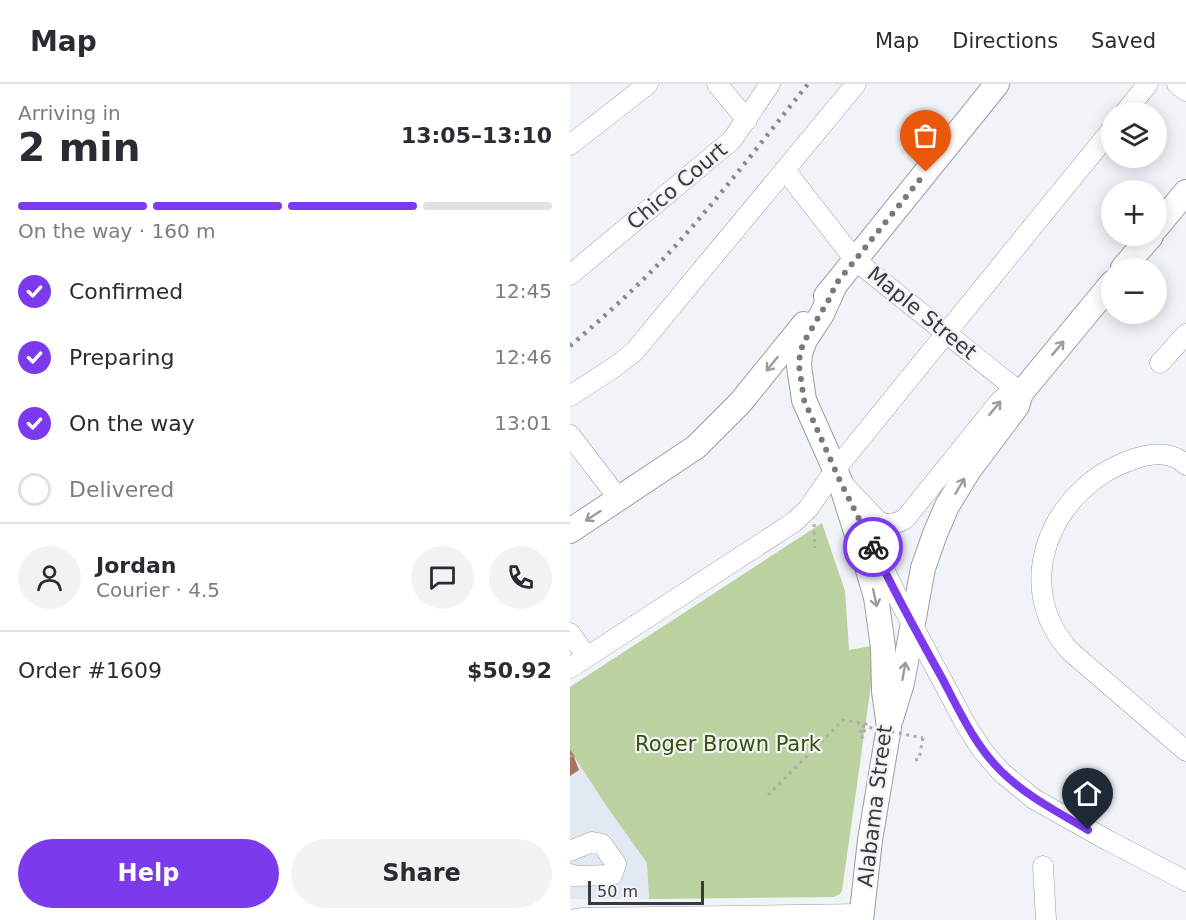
<!DOCTYPE html>
<meta charset="utf-8">
<style>
body{margin:0;font-family:"DejaVu Sans",sans-serif;background:#f2f2f3;color:#2b2b33;height:100vh;display:flex;flex-direction:column;font-size:22px;white-space:nowrap}
*{box-sizing:border-box;margin:0}
p{font-size:20px;color:#7c7c81}
.icon{flex:none;width:33px;height:33px;fill:none;stroke:currentColor;stroke-width:2;stroke-linecap:round;stroke-linejoin:round}
.map{position:relative;flex:1;overflow:hidden}
.details{display:flex;flex-direction:column;background:#fff;width:570px}
.details>*{flex:none}
.buttons{position:absolute;left:531px;top:18px;display:grid;gap:12px}
.buttons a{display:grid;place-items:center;width:66px;height:66px;border-radius:50%;background:#fff;box-shadow:0 3px 15px #0003;font-size:30px}
.scale{position:absolute;left:18px;bottom:15px;width:116px;box-sizing:border-box;padding-left:6px;border:3px solid #383a3b;border-top:0;font-size:16px;line-height:21px;white-space:nowrap;color:#383a3b;-webkit-text-stroke:4px #f0f3f7;paint-order:stroke}
.pin{position:absolute;display:grid;place-items:center;width:51px;height:51px;color:#fff;margin:-62px -26px;border-radius:50% 50% 50% 0;rotate:-45deg;box-shadow:0 0 6px #0007}
.pin .icon{rotate:45deg}
.courier{position:absolute;display:grid;place-items:center;width:60px;height:60px;margin:-30px;border:4px solid #7c3aed;border-radius:50%;background:#fff;color:#222;box-shadow:0 2px 8px #0007}
.head em{font-style:normal;font-weight:700}
.head div{display:flex;flex-direction:column-reverse}
.head{display:flex;align-items:center;justify-content:space-between;height:102px;padding:0 18px}
h1{font-size:39px;font-weight:700;line-height:45px}
.bar{display:grid;grid-template-columns:repeat(4,1fr);gap:9px 6px;align-content:center;height:72px;padding:0 18px}
.bar i{height:8px;border-radius:4px;background:#e1e1e2}
.bar .current{background:#7c3aed}
.bar p{grid-column:span 4}
.line{display:flex;align-items:center;gap:15px;padding:0 18px;border-top:2px solid #e1e1e2}
.line div{flex:1}
.round{display:grid;place-items:center;flex:none;width:63px;height:63px;border-radius:32px;background:#f2f2f3}
ol{padding:0 18px;list-style:none}
li{display:flex;align-items:center;gap:18px;height:66px}
li p{margin-inline-start:auto}
li .icon{padding:6px;border-radius:50%;background:#7c3aed;color:#fff;stroke-width:4}
li:last-child{color:#7c7c81}
li i{width:33px;height:33px;border:3px solid #e1e1e2;border-radius:50%}
.cta{display:flex;gap:12px;margin-top:auto;padding:12px 18px}
.cta a{flex:1;height:69px;border-radius:36px;background:#7c3aed;color:#fff;font-size:24px;font-weight:700;line-height:69px;text-align:center}
.cta a+a{background:#f2f2f3;color:#2b2b33}
header{display:flex;align-items:center;gap:36px;box-sizing:border-box;height:84px;padding:0 30px;background:#fff;border-bottom:2px solid #e1e1e2}
header strong{font-size:28px}
nav{display:flex;gap:33px;margin-inline-start:auto;font-size:21px}
main{display:flex;flex:1;min-height:0}
.map>svg:first-child{display:block}
</style>
<header>
<strong>Map</strong>
<nav><a>Map</a><a>Directions</a><a>Saved</a></nav>
</header>
<main>
<section class="details">
<div class="head"><div><h1>2 min</h1><p>Arriving in</p></div><em>13:05–13:10</em></div>
<div class="bar"><i class="current"></i><i class="current"></i><i class="current"></i><i></i><p>On the way · 160 m</p></div>
<ol>
<li><svg class="icon" aria-label="check" viewBox="0 0 24 24"><path d="M5 12l5 5 9-10"/></svg>Confirmed<p>12:45</p></li>
<li><svg class="icon" aria-label="check" viewBox="0 0 24 24"><path d="M5 12l5 5 9-10"/></svg>Preparing<p>12:46</p></li>
<li><svg class="icon" aria-label="check" viewBox="0 0 24 24"><path d="M5 12l5 5 9-10"/></svg>On the way<p>13:01</p></li>
<li><i></i>Delivered</li>
</ol>
<div class="line" style="height:108px"><a class="round"><svg class="icon" aria-label="person" viewBox="0 0 24 24"><circle cx="12" cy="8" r="4"/><path d="M4 21q1-7 8-7t8 7"/></svg></a><div><b>Jordan</b><p>Courier · 4.5</p></div><a class="round"><svg class="icon" aria-label="chat" viewBox="0 0 24 24"><path d="M4 5h16v11H9l-5 4z"/></svg></a><a class="round"><svg class="icon" aria-label="phone" viewBox="0 0 24 24"><path d="M5 4h4l2 5-3 2q2 4 5 5l2-3 5 2v4C11 20 4 13 5 4z"/></svg></a></div>
<div class="line" style="height:78px"><div>Order #1609</div><b>$50.92</b></div>
<div class="cta"><a>Help</a><a>Share</a></div>
</section>
<div class="map">
<svg width="616" height="836" viewBox="0 0 616 836">
<rect width="100%" height="100%" fill="#f0f3f7"/>
<!-- built -->
<path fill="#e1e9f3" d="M0 666 35 720 77 779 79 815H0Z"/>
<!-- green -->
<path fill="#bbd19f" d="M252 439 275 507 279 566 301 562V601L272 807 270 810 264 813 79 815 77 779 35 720 0 666V603Z"/>
<g fill="none" stroke-linecap="round" stroke-linejoin="round">
<defs>
<path id="minor" d="M147 0 177 36
M607 0 616 7
M555 28 578 0
M0 61 78 0
M215 86 285 176 451 309
M0 191 162 56 200 0
M590 279 616 250
M0 312 43 284 64 268 286 0
M0 351 49 415
M616 381C602 367 581 369 564 375 483 401 438 501 501 568L616 667
M272 399 308 437C317 442 326 440 335 435L430 317 435 313 451 309
M293 442 327 512 396 641 412 666 431 688 464 715 537 756 616 797
M0 549 17 573
M0 584 224 438 238 425 265 386 542 45
M0 767 22 758 32 760 46 780 42 791 4 792 0 790
M473 782 476 836
M0 836 12 834 291 830"/>
<path id="major" d="M586 144 616 108
M553 184 581 152
M265 201 252 230 235 256 230 269 229 282 234 316 270 397 298 486 306 513 313 563 314 607 319 643 300 756 291 836
M256 212 427 0
M0 447 126 363 170 319 234 240
M321 635 332 599 353 484 365 450 377 422 399 386 447 322 451 309 542 199"/>
</defs>
<!-- minor casing -->
<use href="#minor" stroke="#9a9da1" stroke-width="21"/>
<!-- major casing -->
<use href="#major" stroke="#9a9da1" stroke-width="26"/>
<!-- path -->
<path stroke="#aaadb0" stroke-width="3" stroke-dasharray="3 4.5" stroke-linecap="butt" d="M244 440 245 464
M345 676 349 675 353 654
M198 711 273 636 296 640 293 653H290L292 642"/>
<!-- minor -->
<use href="#minor" stroke="#fff" stroke-width="20"/>
<!-- major -->
<use href="#major" stroke="#fff" stroke-width="24"/>
<!-- rail -->
<path stroke="#888b8d" stroke-width="4.5" stroke-dasharray="3 6" stroke-linecap="butt" d="M0 262C34 233 67 203 97 171 147 117 192 57 238 0"/>
<!-- path-bridge -->
<path stroke="#aaadb0" stroke-width="3" stroke-dasharray="3 4.5" stroke-linecap="butt" d="M292 642 353 654"/>
</g>
<!-- shaded-wall -->
<path fill="#a57461" d="M4 673 9 686 0 692V675Z"/>
<!-- building -->
<path fill="#eca68b" stroke="#a57461" stroke-width="1.5" d="M0 667 4 673 0 675Z"/>
<!-- one-way arrows -->
<defs><path id="oneway-shaft" d="M-6 0H5M1.5-3L5.5 0L1.5 3" fill="none" stroke-width="1.6" stroke-linecap="round" stroke-linejoin="round" transform="scale(1.5)"/></defs>
<g stroke="#9c9c9d">
<use href="#oneway-shaft" transform="translate(488 264) rotate(-50)"/>
<use href="#oneway-shaft" transform="translate(202 280) rotate(129)"/>
<use href="#oneway-shaft" transform="translate(425 324) rotate(-50)"/>
<use href="#oneway-shaft" transform="translate(390 402) rotate(-59)"/>
<use href="#oneway-shaft" transform="translate(23 432) rotate(147)"/>
<use href="#oneway-shaft" transform="translate(305 514) rotate(78)"/>
<use href="#oneway-shaft" transform="translate(334 587) rotate(-80)"/>
</g>
<g fill="none" stroke-linecap="round" stroke-linejoin="round">
<!-- done -->
<path stroke="#787b7d" stroke-width="6" stroke-dasharray="0 10.8" d="M303 463 270 397 234 316 229 282 230 268 235 256 261 212 265 201 356 88"/>
<!-- route -->
<path stroke="#7c3aed" stroke-width="8" d="M303 463C324 508 348 551 372 594 389 626 404 660 431 687 456 712 488 728 518 746"/>
</g>
<g text-anchor="middle" stroke-width="4.5" stroke-linejoin="round" paint-order="stroke">
<!-- street labels -->
<g font-size="21" fill="#383a3b" stroke="#f0f3f7">
<text transform="translate(107 102) rotate(-40)" y="7">Chico Court</text>
<text transform="translate(352 229) rotate(39)" y="7">Maple Street</text>
<text transform="translate(305 722) rotate(-83)" y="7">Alabama Street</text>
</g>
<!-- park labels -->
<g font-size="21" fill="#3a510a" stroke="#f0f3f7">
<text x="158" y="667">Roger Brown Park</text>
</g>
</g>
</svg>
<div class="buttons">
<a><svg class="icon" aria-label="layers" viewBox="0 0 24 24"><path d="M12 4l9 5-9 5-9-5zM3 14l9 5 9-5"/></svg></a>
<a>+</a>
<a>−</a>
</div>
<div class="scale">50 m</div>
<div class="pin" style="left:356px;top:88px;background:#ea580c"><svg class="icon" aria-label="bag" viewBox="0 0 24 24"><path d="M5 8h14l-1 12H6zM9 8a3 3 0 0 1 6 0"/></svg></div>
<div class="pin" style="left:518px;top:746px;background:#1f2937"><svg class="icon" aria-label="home" viewBox="0 0 24 24"><path d="M3 11l9-7 9 7M6 9v11h12V9"/></svg></div>
<div class="courier" style="left:303px;top:463px"><svg class="icon" aria-label="bike" viewBox="0 0 24 24"><circle cx="6" cy="16" r="4"/><circle cx="18" cy="16" r="4"/><path d="M6 16l4-8h5l3 8M10 8l3 8H6M13 5h3"/></svg></div>
</div>
</main>
